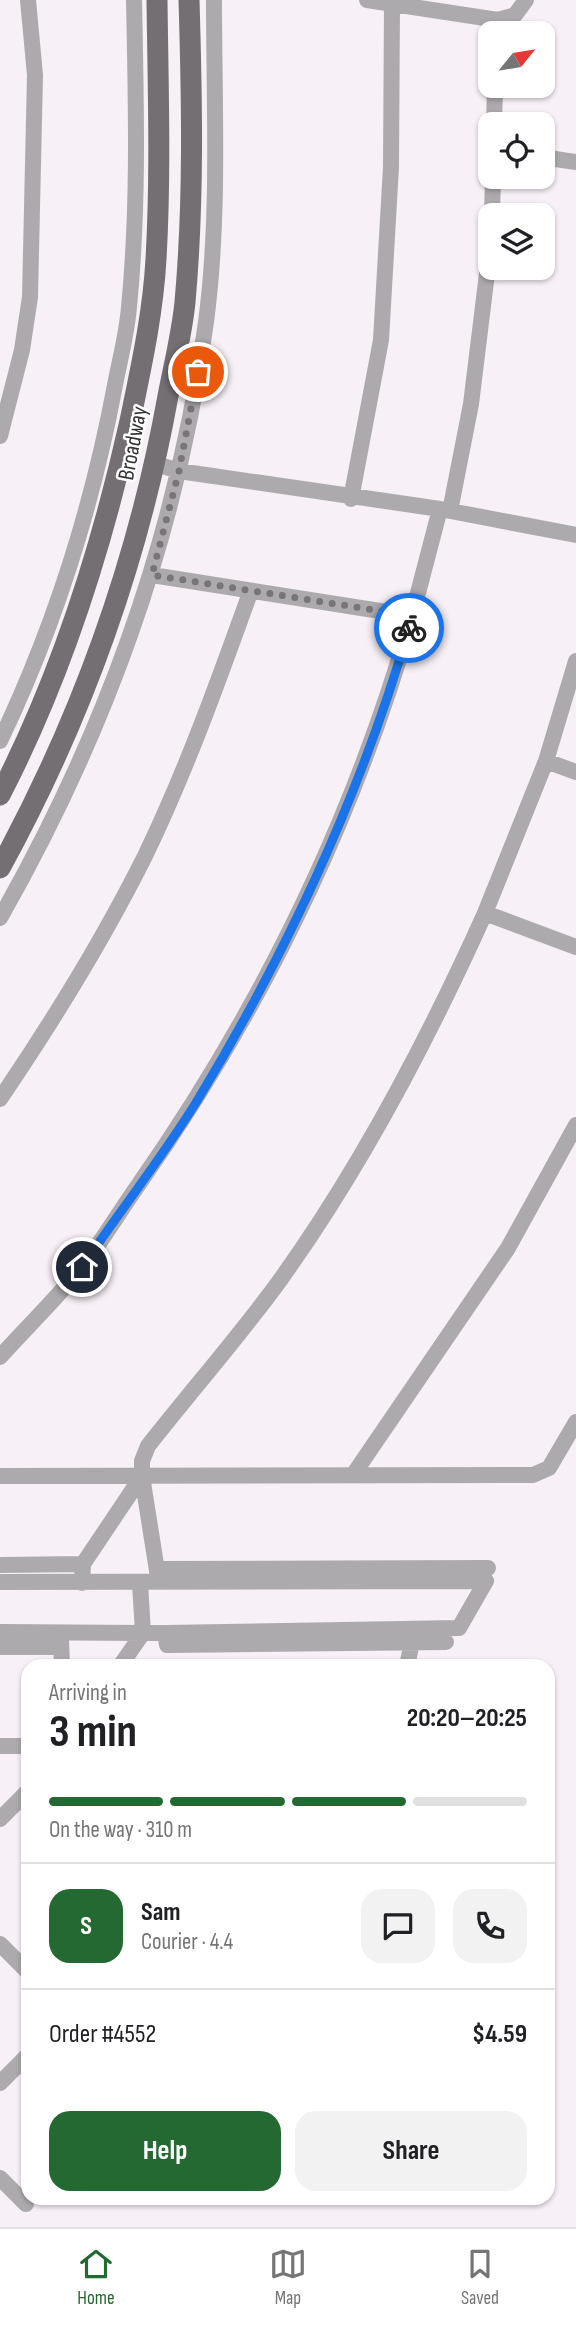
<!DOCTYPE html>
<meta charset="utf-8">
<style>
body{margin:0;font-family:"Sofia Sans Condensed",sans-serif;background:#f2f2f2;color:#202124;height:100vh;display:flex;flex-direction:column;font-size:26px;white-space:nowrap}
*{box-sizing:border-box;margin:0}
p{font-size:23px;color:#757577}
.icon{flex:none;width:38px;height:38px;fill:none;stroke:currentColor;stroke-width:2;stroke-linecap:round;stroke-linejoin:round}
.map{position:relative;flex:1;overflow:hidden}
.sheet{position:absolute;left:21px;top:1659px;width:534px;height:546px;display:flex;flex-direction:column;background:#fff;border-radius:21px;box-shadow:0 2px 5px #0004}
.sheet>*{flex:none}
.needle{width:46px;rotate:60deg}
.buttons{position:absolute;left:478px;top:21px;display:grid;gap:14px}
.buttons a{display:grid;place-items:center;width:77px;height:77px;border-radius:14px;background:#fff;box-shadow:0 2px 5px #0004;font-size:35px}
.pin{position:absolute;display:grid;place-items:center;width:60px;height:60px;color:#fff;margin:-30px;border:4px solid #fff;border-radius:50%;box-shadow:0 2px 7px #0007}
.courier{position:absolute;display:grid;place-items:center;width:70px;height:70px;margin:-35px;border:5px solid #1a73e8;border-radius:50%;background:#fff;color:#222;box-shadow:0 2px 9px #0007}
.head em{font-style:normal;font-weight:700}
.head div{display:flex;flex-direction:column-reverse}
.head{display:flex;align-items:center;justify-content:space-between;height:119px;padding:0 28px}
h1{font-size:46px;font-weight:700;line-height:52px}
.bar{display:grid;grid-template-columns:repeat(4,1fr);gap:10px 7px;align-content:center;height:84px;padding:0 28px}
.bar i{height:9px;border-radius:5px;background:#e0e0e0}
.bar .on{background:#246832}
.bar p{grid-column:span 4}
.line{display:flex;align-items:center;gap:18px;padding:0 28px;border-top:2px solid #e0e0e0}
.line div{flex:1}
.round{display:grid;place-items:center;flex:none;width:74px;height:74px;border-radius:21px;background:#f2f2f2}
.action{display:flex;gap:14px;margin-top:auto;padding:14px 28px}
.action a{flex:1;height:80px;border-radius:21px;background:#246832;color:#fff;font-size:28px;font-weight:700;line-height:80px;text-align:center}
.action a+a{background:#f2f2f2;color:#202124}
.tab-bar{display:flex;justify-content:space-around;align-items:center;height:98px;border-top:2px solid #e0e0e0;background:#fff;font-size:19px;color:#757577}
.tab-bar a{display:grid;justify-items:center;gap:4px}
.tab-bar .on{color:#246832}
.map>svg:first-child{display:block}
</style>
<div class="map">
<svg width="576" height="2227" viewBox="0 0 576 2227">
<rect width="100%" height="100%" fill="#f7f0f6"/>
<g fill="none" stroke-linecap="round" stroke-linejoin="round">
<!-- street -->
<path stroke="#adaaad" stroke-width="16" d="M367 0 498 20 515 15 526 0
M494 124 495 86
M542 157 576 162
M492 215 493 177
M0 436 22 350 30 297 35 75 28 0
M156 464 179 471 440 509 576 535
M351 499 381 340 391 167 392 3
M450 511 471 404 490 249
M412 616 440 509
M576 661 546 761 485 913 576 947
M0 741C54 628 92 508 115 385 120 359 127 333 129 307 139 205 136 102 134 0
M546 761 576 772
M0 918C106 732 177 536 206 322 220 216 214 107 214 0
M0 1099C53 1021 103 940 145 856 186 771 218 682 250 593
M0 1357C27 1327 57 1298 82 1267 102 1241 120 1211 139 1184 260 1011 354 819 412 616L152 575
M353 1475 508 1248 576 1125
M0 1476 533 1475 549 1468 576 1422
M142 1476V1461L148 1446C191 1391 237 1339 278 1283 361 1168 427 1042 485 913
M0 1565 83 1564
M157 1569 488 1568
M0 1582 486 1581
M82 1583 83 1564 142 1476 158 1577
M140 1583 143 1633H165L459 1628 486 1581
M0 1632 143 1633 120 1666
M165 1633 167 1645 446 1642
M61 1638 62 1666
M0 1647H60
M407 1666 412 1642
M0 1746H28
M0 1819 28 1791
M0 1944 28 1972
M0 2083 28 2055
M0 2178 26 2204"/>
<!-- primary -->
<path stroke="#746f73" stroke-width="21" d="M0 795C61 677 101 551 130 421 141 368 153 314 156 259 161 173 158 86 157 0
M0 868C81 720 138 562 168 396 174 365 182 333 185 302 194 202 192 100 189 0"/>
</g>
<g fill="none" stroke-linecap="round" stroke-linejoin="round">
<!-- done -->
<path stroke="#787478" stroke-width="7" stroke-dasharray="0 12.6" d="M198 372 179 471 152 575 412 616 409 628"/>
<!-- route -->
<path stroke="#1a73e8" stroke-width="9" d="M82 1267C119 1212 162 1158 197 1101 286 954 361 794 409 628"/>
</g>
<g text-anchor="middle" stroke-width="5" stroke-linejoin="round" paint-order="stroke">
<!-- street labels -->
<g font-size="23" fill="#343234" stroke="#fff">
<text transform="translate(132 443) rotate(-79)" y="8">Broadway</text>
</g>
</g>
</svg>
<div class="buttons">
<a><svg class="needle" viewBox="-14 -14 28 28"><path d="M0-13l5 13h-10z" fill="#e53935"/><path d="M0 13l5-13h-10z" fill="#757577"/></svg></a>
<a><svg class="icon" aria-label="locate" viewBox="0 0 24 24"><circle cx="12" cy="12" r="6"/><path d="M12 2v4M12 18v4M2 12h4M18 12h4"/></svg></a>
<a><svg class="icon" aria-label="layers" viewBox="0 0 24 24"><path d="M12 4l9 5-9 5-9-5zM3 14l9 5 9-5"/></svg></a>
</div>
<div class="pin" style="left:198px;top:372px;background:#ea580c"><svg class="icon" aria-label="bag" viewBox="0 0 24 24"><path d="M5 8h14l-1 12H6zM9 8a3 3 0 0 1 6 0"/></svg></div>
<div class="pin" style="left:82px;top:1267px;background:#1f2937"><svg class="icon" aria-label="home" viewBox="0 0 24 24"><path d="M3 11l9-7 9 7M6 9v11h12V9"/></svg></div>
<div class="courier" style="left:409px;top:628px"><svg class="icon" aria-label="bike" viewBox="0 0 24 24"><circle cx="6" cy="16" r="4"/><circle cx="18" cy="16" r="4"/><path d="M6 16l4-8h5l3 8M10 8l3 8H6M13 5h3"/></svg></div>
<section class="sheet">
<div class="head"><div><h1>3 min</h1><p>Arriving in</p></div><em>20:20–20:25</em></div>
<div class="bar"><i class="on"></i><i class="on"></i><i class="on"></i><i></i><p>On the way · 310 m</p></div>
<div class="line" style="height:126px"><b class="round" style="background:#246832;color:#fff">S</b><div><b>Sam</b><p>Courier · 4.4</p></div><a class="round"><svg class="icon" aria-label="chat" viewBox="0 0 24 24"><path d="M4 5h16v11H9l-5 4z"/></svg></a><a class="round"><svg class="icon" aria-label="phone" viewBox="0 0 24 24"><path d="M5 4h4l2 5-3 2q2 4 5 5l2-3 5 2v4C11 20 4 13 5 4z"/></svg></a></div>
<div class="line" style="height:91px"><div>Order #4552</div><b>$4.59</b></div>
<div class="action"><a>Help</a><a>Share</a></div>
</section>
</div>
<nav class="tab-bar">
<a class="on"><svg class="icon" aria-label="home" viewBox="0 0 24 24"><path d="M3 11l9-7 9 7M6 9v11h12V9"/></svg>Home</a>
<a><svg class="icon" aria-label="map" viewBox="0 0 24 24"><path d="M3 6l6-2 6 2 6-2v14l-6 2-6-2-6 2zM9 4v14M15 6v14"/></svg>Map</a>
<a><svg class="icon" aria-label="saved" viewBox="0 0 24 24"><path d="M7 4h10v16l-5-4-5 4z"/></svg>Saved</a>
</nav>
